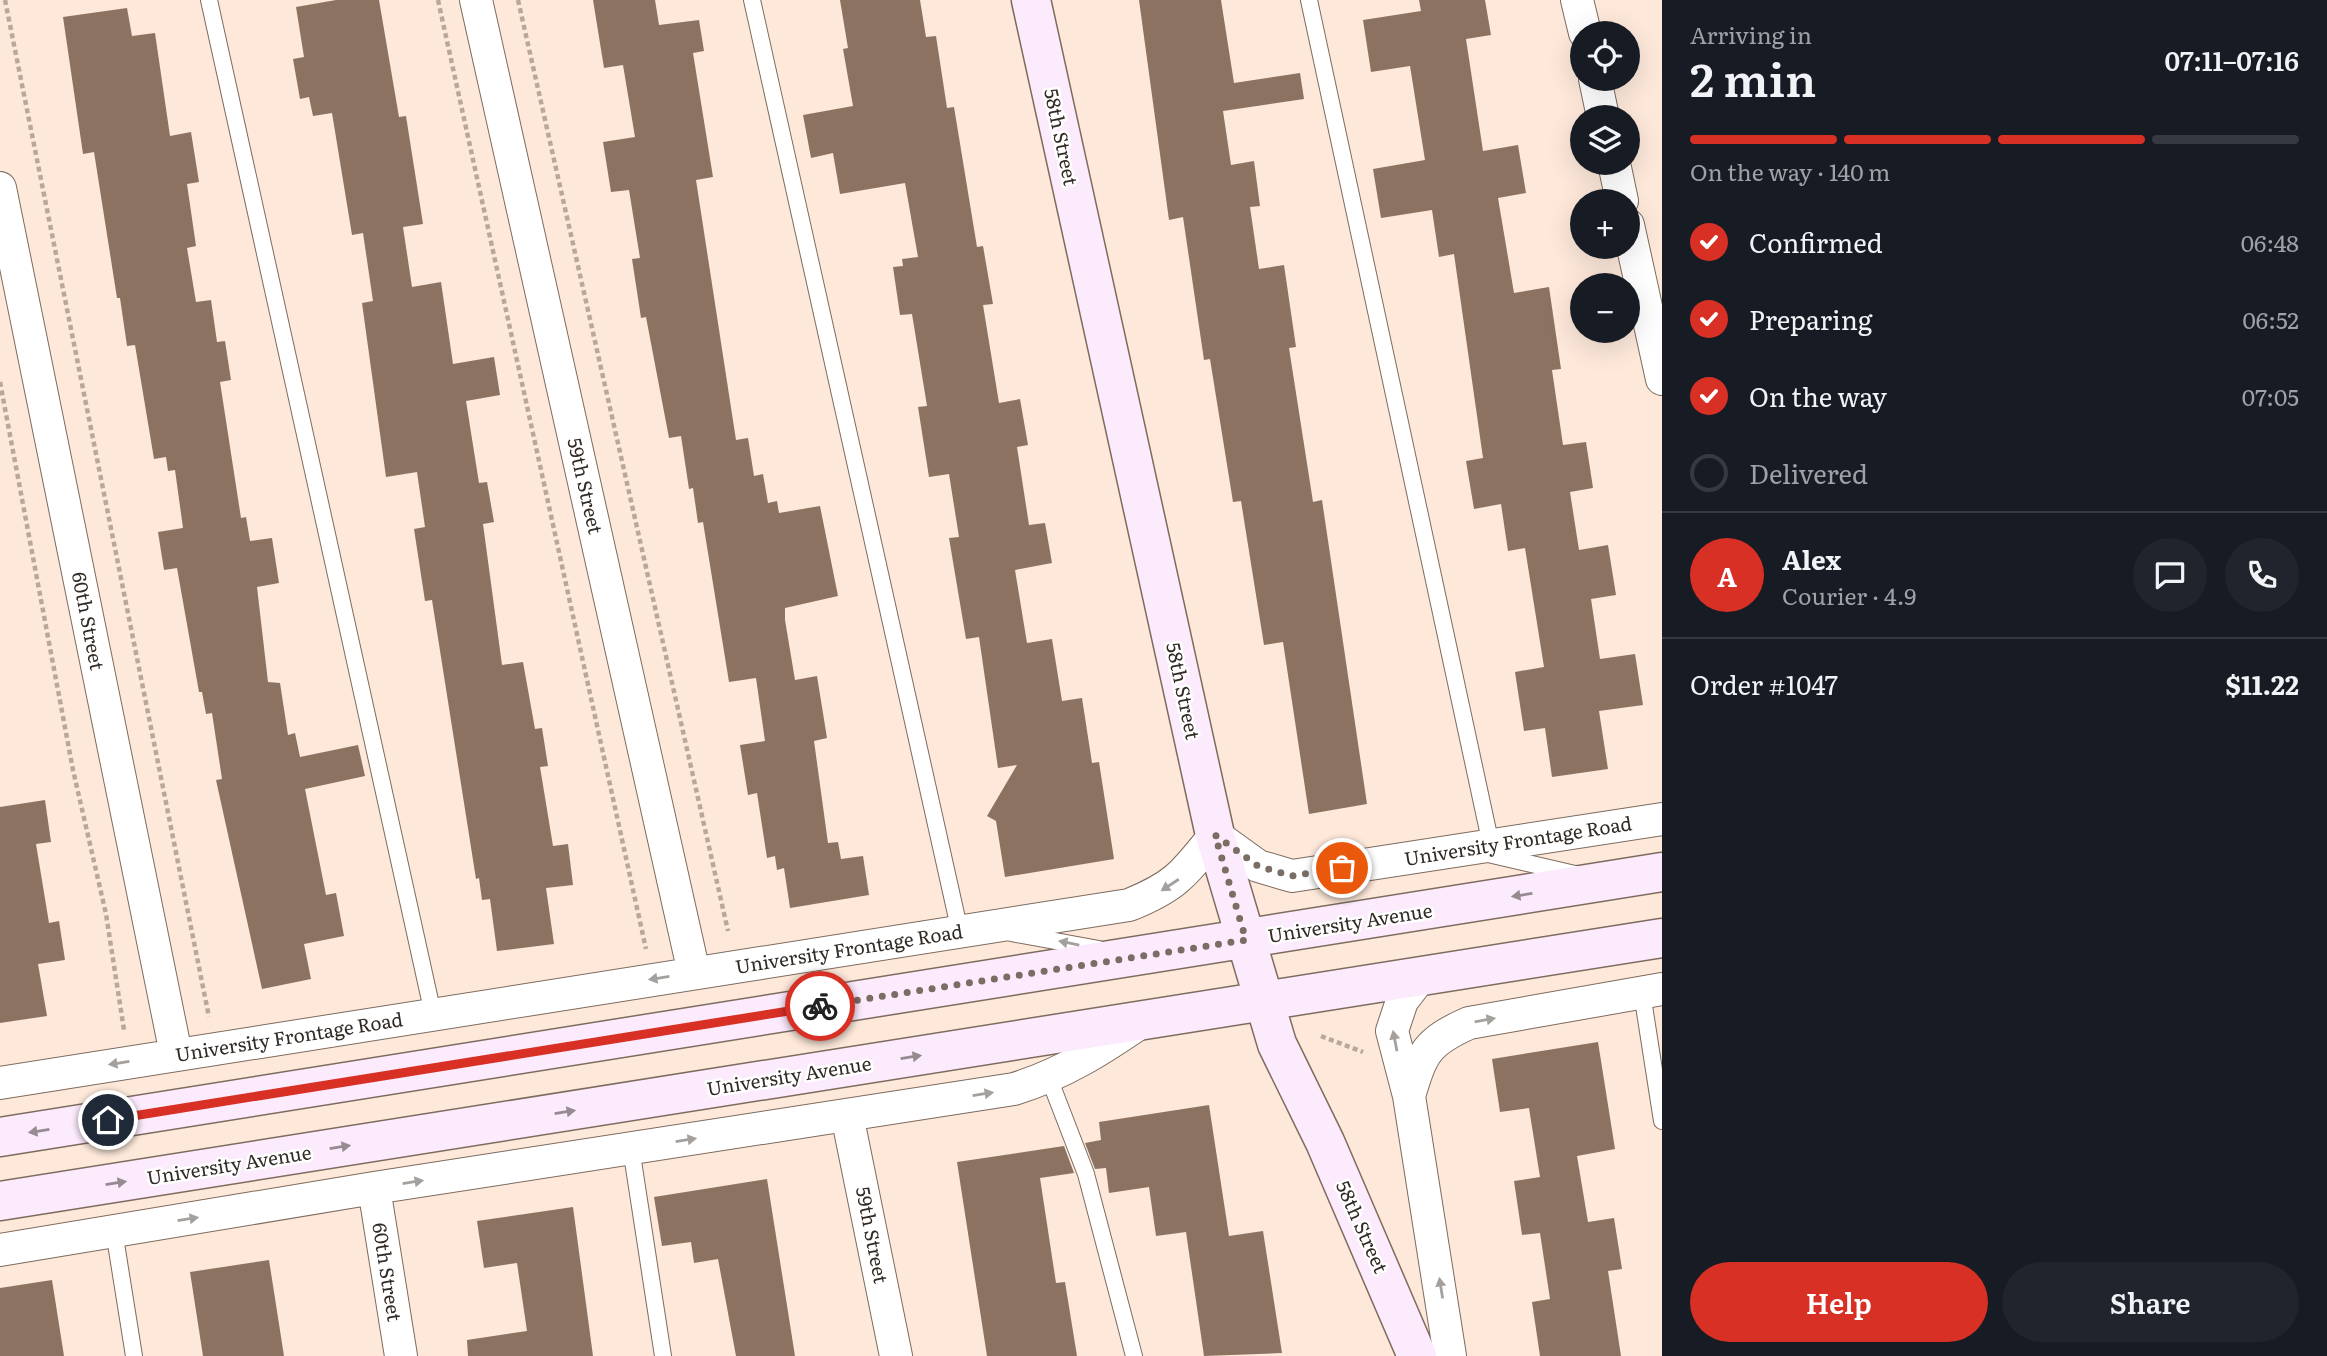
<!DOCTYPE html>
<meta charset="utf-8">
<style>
body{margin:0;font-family:Literata,serif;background:#20242c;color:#f1f3f6;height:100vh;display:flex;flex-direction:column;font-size:26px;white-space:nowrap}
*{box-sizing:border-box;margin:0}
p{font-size:23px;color:#9ea1a6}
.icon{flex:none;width:38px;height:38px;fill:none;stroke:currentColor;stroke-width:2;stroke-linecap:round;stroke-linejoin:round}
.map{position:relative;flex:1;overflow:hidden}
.side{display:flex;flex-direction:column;background:#171b24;width:665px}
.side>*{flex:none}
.tools{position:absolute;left:1570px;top:21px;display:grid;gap:14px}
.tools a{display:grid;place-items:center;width:70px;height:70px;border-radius:50%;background:#171b24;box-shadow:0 7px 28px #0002;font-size:35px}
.pin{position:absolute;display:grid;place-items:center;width:60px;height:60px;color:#fff;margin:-30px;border:4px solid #fff;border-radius:50%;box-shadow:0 2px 7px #0007}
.courier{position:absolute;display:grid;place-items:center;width:70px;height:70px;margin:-35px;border:5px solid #d93025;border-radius:50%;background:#fff;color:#222;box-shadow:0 2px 9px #0007}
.headline em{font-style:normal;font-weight:600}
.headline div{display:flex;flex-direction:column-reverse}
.headline{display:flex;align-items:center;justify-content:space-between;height:119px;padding:0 28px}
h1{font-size:46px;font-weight:600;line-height:52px}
.bar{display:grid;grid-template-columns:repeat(4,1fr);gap:10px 7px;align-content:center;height:84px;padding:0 28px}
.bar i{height:9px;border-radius:5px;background:#363941}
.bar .selected{background:#d93025}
.bar p{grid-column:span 4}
.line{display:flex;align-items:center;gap:18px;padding:0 28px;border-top:2px solid #363941}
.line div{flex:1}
.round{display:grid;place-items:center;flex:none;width:74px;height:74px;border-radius:37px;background:#20242c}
ol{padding:0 28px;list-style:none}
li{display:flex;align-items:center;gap:21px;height:77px}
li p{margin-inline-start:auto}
li .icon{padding:7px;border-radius:50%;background:#d93025;color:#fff;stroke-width:4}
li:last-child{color:#9ea1a6}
li i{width:38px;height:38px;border:4px solid #363941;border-radius:50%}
.button{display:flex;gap:14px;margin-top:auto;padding:14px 28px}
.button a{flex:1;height:80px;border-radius:42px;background:#d93025;color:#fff;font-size:28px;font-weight:600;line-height:80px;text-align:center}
.button a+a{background:#20242c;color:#f1f3f6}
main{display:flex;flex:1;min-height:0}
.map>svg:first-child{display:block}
</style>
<main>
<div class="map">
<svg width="1662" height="1356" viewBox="0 0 1662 1356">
<rect width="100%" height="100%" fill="#fde8da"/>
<!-- building -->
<path fill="#8c7261" d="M336 0H379L399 117 406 116 423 224 403 227 412 287 441 282 453 364 494 357 500 395 466 401 479 483 487 482 494 522 483 524 502 665 523 662 535 729 542 728 548 766 540 767 553 846 568 844 573 885 546 888 554 944 497 951 490 899 482 900 479 878 476 879 432 600 425 601 414 529 425 527 417 472 386 477 362 303 373 301 363 233 352 235 332 113 313 116 309 97 300 99 293 59 304 57 296 7Z
M593 0H655L659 25 699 20 704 51 693 53 713 177 696 180 736 440 748 438 754 476 763 474 768 503 777 501 779 513 820 506 838 596 785 608V620L795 680 817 676 827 738 814 741 828 843 838 842 841 859 863 856 869 895 790 908 784 868 777 870 775 856 767 858 757 793 748 795 740 745 765 741 756 678 729 682 703 522 698 523 693 488 689 489 681 436 669 438 646 317 641 318 632 259 640 258 629 190 611 192 603 142 635 137 623 65 604 68Z
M840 0H920L926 37 936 36 947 108 954 107 977 247 983 246 993 304 983 305 999 403 1020 399 1028 445 1017 447 1029 525 1045 523 1052 563 1015 570 1027 643 1052 639 1062 701 1082 698 1092 763 1099 762 1114 859 1005 877 996 821 987 816 1017 765 998 768 979 637 966 639 949 538 959 537 949 474 929 477 918 407 927 406 912 314 900 315 893 267 903 266 902 259 918 257 905 183 840 194 833 153 811 158 803 115 853 106 843 49 848 48Z
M1139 0H1221L1234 83 1300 73 1304 99 1223 111 1231 165 1254 161 1260 206 1250 207 1259 269 1284 265 1296 347 1289 348 1313 502 1322 500 1367 804 1309 814 1283 642 1264 645 1241 501 1233 502 1210 359 1204 360 1183 217 1169 220Z
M1419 0H1485L1491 35 1466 39 1483 151 1518 145 1526 193 1498 198 1514 293 1549 287 1561 369 1552 370 1563 445 1586 442 1593 488 1570 492 1579 550 1608 545 1616 595 1591 599 1600 659 1635 654 1643 705 1599 711 1608 769 1552 777 1545 728 1524 731 1515 672 1544 667 1525 548 1508 551 1501 504 1474 509 1466 461 1483 458 1454 254 1439 257 1432 210 1381 218 1373 169 1425 160 1410 66 1371 72 1363 20 1421 11Z
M127 8 132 36 155 33 170 136 191 132 199 182 187 184 196 246 187 248 196 302 211 300 217 342 225 341 231 380 220 382 241 518 246 517 250 541 272 538 279 583 257 587 268 682 280 683 288 735 295 733 300 757 358 745 365 776 305 789 326 895 336 893 344 936 304 944 311 979 262 989 216 780 222 779 212 713 206 714 202 692H199L177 568 164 570 158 532 183 528 175 470 168 471 166 457 154 459 135 345 127 346 120 298H117L94 152 83 154 63 17Z
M45 800 51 842 36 844 49 923 59 921 65 960 38 964 47 1016 0 1023V807Z
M1598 1042 1615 1149 1577 1156 1588 1222 1614 1218 1622 1269 1608 1271 1621 1356H1540L1532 1302 1550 1299 1540 1233 1522 1235 1514 1181 1540 1177 1529 1108 1500 1112 1492 1059Z
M1209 1105 1229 1236 1263 1231 1282 1353 1204 1356 1186 1232 1156 1236 1149 1187 1109 1193 1106 1168 1095 1169 1085 1143 1101 1140 1099 1122Z
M1064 1146 1074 1173 1040 1178 1056 1283 1065 1282 1077 1356H987L957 1162Z
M767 1179 795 1356H736L718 1259 694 1263 691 1242 662 1246 654 1197Z
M573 1207 593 1356H468L467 1340 527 1331 517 1263 484 1268 477 1221Z
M269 1260 284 1356H203L190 1272Z
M52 1280 64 1356H0V1288Z"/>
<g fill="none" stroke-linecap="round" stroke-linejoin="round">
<defs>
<path id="lane" d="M209 0 433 1014
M752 0 960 932
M1309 0 1491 845
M1488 854 1575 874
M1011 933 1099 949
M1642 993 1662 1121
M1049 1078 1086 1174 1134 1356
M631 1148 663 1356
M114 1231 134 1356"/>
<path id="street" d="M476 0 694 973
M1577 0 1585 33
M1595 79 1603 117
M1614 163 1622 201
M0 188 176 1054
M1628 225 1662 379
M1422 975 1402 1001 1392 1031 1409 1096 1450 1356
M0 1083 1129 905C1176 886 1184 874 1215 835L1258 866 1292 876 1662 819
M1409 1096C1422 1053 1426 1042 1469 1023L1662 989
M847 1115 896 1356
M374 1188 401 1356
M0 1250 374 1188 1014 1089C1063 1074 1102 1049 1144 1020"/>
<path id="secondary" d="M1031 0 1215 835 1277 1044 1325 1142 1417 1356
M0 1137 1662 872
M0 1201 1662 938"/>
</defs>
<!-- lane casing -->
<use href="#lane" stroke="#7d6b5e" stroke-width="18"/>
<!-- street casing -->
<use href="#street" stroke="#7d6b5e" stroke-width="34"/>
<!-- secondary casing -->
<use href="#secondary" stroke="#7d6b5e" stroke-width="41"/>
<!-- path -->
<path stroke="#b8a89c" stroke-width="4.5" stroke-dasharray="5 3.5" stroke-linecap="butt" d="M5 0 209 1017
M438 0 646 949
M518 0 728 931
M0 382 73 770 106 914 124 1030
M1321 1036 1363 1052"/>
<!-- lane -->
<use href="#lane" stroke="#fff" stroke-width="16"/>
<!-- street -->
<use href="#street" stroke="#fff" stroke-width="32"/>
<!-- secondary -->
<use href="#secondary" stroke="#fceafd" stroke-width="38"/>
</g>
<!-- one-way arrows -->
<defs><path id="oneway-solid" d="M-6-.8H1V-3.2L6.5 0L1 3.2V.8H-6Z" transform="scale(1.75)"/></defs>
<g fill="#a3a09d">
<use href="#oneway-solid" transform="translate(1170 885) rotate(147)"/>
<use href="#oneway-solid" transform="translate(1069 943) rotate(-169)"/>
<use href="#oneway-solid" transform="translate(659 978) rotate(171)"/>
<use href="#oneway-solid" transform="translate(1485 1020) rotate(-10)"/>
<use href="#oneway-solid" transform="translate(1395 1041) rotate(-101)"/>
<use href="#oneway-solid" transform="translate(119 1063) rotate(171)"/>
<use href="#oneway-solid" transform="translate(983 1094) rotate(-9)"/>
<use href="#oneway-solid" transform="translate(686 1140) rotate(-9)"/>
<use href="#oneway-solid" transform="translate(413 1182) rotate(-9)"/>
<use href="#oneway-solid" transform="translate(188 1219) rotate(-9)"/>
<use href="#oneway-solid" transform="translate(1441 1288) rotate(-99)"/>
</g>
<g fill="#978a91">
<use href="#oneway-solid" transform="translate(1522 895) rotate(171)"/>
<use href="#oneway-solid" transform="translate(911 1057) rotate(-9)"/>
<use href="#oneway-solid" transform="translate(565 1112) rotate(-9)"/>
<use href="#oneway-solid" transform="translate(39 1131) rotate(171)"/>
<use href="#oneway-solid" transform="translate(340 1147) rotate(-9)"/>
<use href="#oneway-solid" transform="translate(116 1183) rotate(-9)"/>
</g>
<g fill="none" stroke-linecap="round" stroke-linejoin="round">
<!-- done -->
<path stroke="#796d64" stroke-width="7" stroke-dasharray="0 12.6" d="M820 1006 1246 940 1215 835 1258 866 1292 876 1342 868"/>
<!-- route -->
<path stroke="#d93025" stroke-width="9" d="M108 1120 820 1006"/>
</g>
<g text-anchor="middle" stroke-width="5" stroke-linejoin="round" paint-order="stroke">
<!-- street labels -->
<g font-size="19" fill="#322b25" stroke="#fff">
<text transform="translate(1061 137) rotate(78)" y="7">58th Street</text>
<text transform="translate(585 486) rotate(77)" y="7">59th Street</text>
<text transform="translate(88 621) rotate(79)" y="7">60th Street</text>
<text transform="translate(1183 691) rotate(78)" y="7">58th Street</text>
<text transform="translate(1518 841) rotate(-9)" y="7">University Frontage Road</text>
<text transform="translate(1350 923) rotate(-9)" y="7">University Avenue</text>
<text transform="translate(849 949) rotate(-9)" y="7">University Frontage Road</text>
<text transform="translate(289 1037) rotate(-9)" y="7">University Frontage Road</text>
<text transform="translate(789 1076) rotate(-9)" y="7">University Avenue</text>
<text transform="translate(229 1165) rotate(-9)" y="7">University Avenue</text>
<text transform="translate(1362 1227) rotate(66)" y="7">58th Street</text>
<text transform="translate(872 1235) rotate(79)" y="7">59th Street</text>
<text transform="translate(387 1272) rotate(81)" y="7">60th Street</text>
</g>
</g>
</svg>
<div class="tools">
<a><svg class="icon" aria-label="locate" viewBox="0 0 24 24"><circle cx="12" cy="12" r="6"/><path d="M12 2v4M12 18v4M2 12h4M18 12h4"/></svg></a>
<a><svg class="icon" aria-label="layers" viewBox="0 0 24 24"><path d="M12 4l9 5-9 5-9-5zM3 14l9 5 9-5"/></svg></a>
<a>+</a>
<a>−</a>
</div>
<div class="pin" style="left:1342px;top:868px;background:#ea580c"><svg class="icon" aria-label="bag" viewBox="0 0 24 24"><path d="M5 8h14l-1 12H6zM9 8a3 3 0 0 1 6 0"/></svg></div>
<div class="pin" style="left:108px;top:1120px;background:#1f2937"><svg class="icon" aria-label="home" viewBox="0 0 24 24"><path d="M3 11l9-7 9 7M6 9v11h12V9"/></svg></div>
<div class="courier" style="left:820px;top:1006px"><svg class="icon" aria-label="bike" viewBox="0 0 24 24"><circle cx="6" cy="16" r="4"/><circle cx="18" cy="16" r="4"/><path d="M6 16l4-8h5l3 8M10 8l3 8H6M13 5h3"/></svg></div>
</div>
<section class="side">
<div class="headline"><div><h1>2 min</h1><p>Arriving in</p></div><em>07:11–07:16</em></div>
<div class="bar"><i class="selected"></i><i class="selected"></i><i class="selected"></i><i></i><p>On the way · 140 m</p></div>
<ol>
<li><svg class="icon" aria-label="check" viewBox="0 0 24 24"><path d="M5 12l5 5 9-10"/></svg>Confirmed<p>06:48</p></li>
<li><svg class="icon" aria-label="check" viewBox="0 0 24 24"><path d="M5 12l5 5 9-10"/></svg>Preparing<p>06:52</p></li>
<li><svg class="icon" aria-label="check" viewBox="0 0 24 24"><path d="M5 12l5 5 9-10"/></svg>On the way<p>07:05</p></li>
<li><i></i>Delivered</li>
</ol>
<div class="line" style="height:126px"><b class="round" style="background:#d93025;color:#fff">A</b><div><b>Alex</b><p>Courier · 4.9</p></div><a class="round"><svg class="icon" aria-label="chat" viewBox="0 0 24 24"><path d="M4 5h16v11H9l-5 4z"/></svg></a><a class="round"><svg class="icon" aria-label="phone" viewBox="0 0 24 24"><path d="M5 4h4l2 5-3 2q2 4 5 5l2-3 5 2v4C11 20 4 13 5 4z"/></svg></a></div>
<div class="line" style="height:91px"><div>Order #1047</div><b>$11.22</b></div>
<div class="button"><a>Help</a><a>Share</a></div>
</section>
</main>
